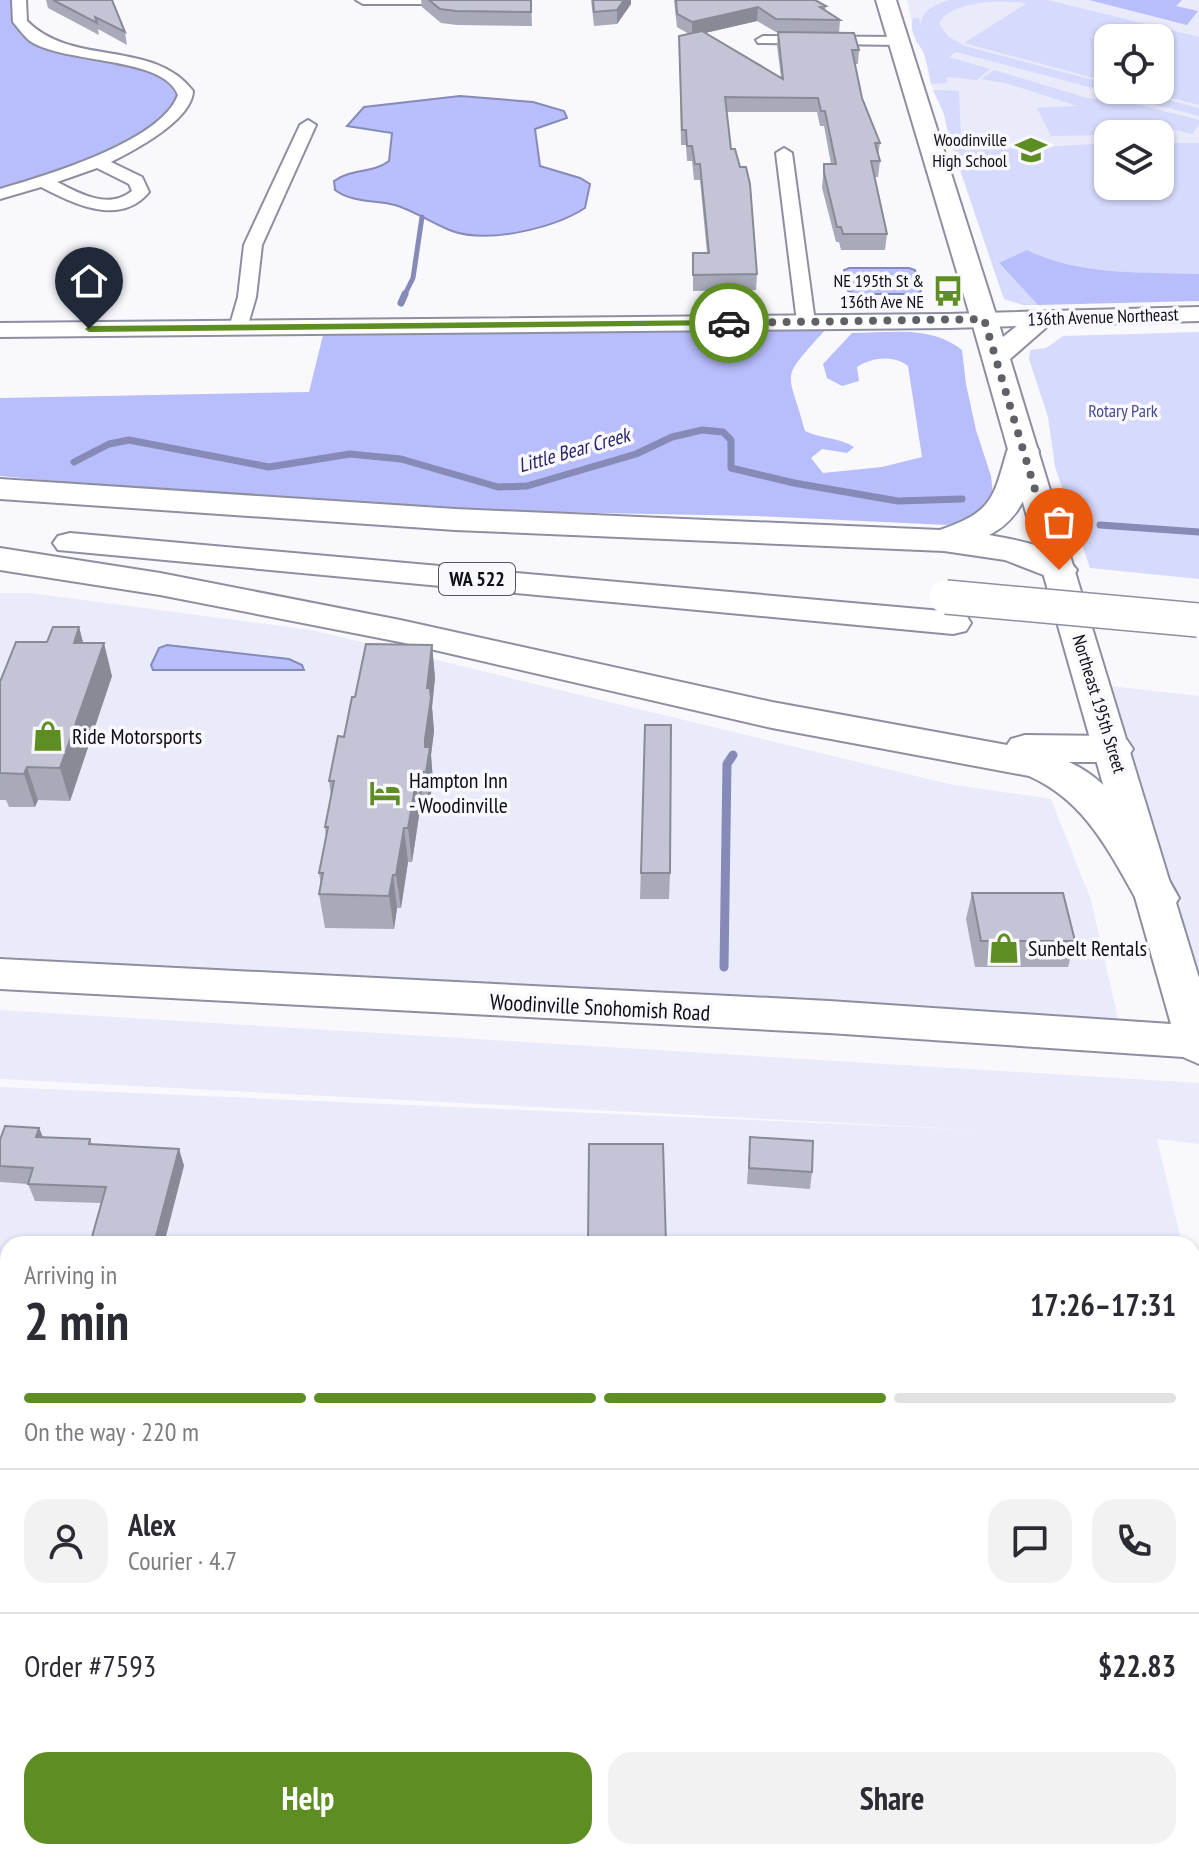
<!DOCTYPE html>
<meta charset="utf-8">
<style>
body{margin:0;font-family:"PT Sans Narrow",sans-serif;background:#f2f2f3;color:#2b2b33;height:100vh;display:flex;flex-direction:column;font-size:30px;white-space:nowrap}
*{box-sizing:border-box;margin:0}
p{font-size:26px;color:#7c7c81}
.icon{flex:none;width:44px;height:44px;fill:none;stroke:currentColor;stroke-width:2;stroke-linecap:round;stroke-linejoin:round}
.map{position:relative;flex:1;overflow:hidden}
.drawer{position:absolute;left:0px;top:1236px;width:1200px;height:624px;display:flex;flex-direction:column;background:#fff;border-radius:24px 24px 0 0;box-shadow:0 2px 6px #0004}
.drawer>*{flex:none}
.tools{position:absolute;left:1094px;top:24px;display:grid;gap:16px}
.tools a{display:grid;place-items:center;width:80px;height:80px;border-radius:16px;background:#fff;box-shadow:0 2px 6px #0004;font-size:40px}
.pin{position:absolute;display:grid;place-items:center;width:68px;height:68px;color:#fff;margin:-82px -34px;border-radius:50% 50% 50% 0;rotate:-45deg;box-shadow:0 0 8px #0007}
.pin .icon{rotate:45deg}
.courier{position:absolute;display:grid;place-items:center;width:80px;height:80px;margin:-40px;border:6px solid #5e8d21;border-radius:50%;background:#fff;color:#222;box-shadow:0 2px 10px #0007}
.summary em{font-style:normal;font-weight:800}
.summary div{display:flex;flex-direction:column-reverse}
.summary{display:flex;align-items:center;justify-content:space-between;height:136px;padding:0 24px}
h1{font-size:52px;font-weight:800;line-height:60px}
.bar{display:grid;grid-template-columns:repeat(4,1fr);gap:12px 8px;align-content:center;height:96px;padding:0 24px}
.bar i{height:10px;border-radius:6px;background:#e1e1e2}
.bar .selected{background:#5e8d21}
.bar p{grid-column:span 4}
.line{display:flex;align-items:center;gap:20px;padding:0 24px;border-top:2px solid #e1e1e2}
.line div{flex:1}
.round{display:grid;place-items:center;flex:none;width:84px;height:84px;border-radius:24px;background:#f2f2f3}
.button{display:flex;gap:16px;margin-top:auto;padding:16px 24px}
.button a{flex:1;height:92px;border-radius:24px;background:#5e8d21;color:#fff;font-size:32px;font-weight:800;line-height:92px;text-align:center}
.button a+a{background:#f2f2f3;color:#2b2b33}
.map>svg:first-child{display:block}
</style>
<div class="map">
<svg width="1199" height="1860" viewBox="0 0 1199 1860">
<rect width="100%" height="100%" fill="#f9f9fd"/>
<!-- built -->
<path fill="#e9ebfb" fill-rule="evenodd" d="M907 0H1199V300L1022 301 1002 294 949 138 944 114 931 84 923 51 916 43ZM1108 38H1160V90H1108ZM1108 134H1160V186H1108Z
M0 593H31L312 630 949 784 1051 799 1091 900 1122 1036 0 977Z
M1092 684 1199 696V1042Z
M0 1010 1199 1083V1144L1157 1139 1182 1244H8V1369L0 1372V1087L979 1130 0 1079Z
M1192 1287 1199 1317V1383H1192Z
M65 1852H1057L1052 1860H63Z"/>
<!-- green -->
<path fill="#d6dafc" d="M949 0H1048L1199 37V105L1140 90H1160V38H1108V82L964 43 1027 3C1003 0 949 0 939 24L949 37 965 46 1108 84V90H1131L1199 108V116L956 52 949 57 990 69 977 80 947 77V83L931 84C929 74 928 65 925 56 920 43 908 34 913 18H919L921 28C919 11 935 5 949 0Z
M994 70 1087 98 1124 101 1199 120V125L1192 134 1151 124 1156 134 1051 136 1037 108 1077 106 1009 84 981 79Z
M933 90 959 91 961 137 949 138 944 114Z
M1108 143V186H1160V143H1199V274C1141 272 1081 276 1027 250L999 264 1038 305H1023L1004 299 952 146 1016 149Z
M1199 332V579L1090 568 1055 467 1048 417 1029 359 1030 350 1046 348 1063 336Z"/>
<!-- forest -->
<path fill="#b8bdfc" d="M0 0H19L32 36 164 72 185 99 141 140 0 194Z
M1089 0H1182L1176 6 1198 11 1187 25Z
M1027 250C1081 276 1141 272 1199 274V301L1038 305 999 263Z
M825 330C778 383 788 367 805 431 821 439 839 437 854 447L847 453 822 449 811 458 823 473 882 467 922 457 908 366C893 355 873 357 857 367L859 381 842 386 827 378 823 364 852 333C891 333 931 325 962 350L966 384 976 430 991 476 993 494 986 510 972 520 947 525 756 516 440 510 273 501 0 476V398L309 392 324 331Z
M8 1380V1852H65L63 1860H0V1383Z
M1192 1384H1199V1860H1072L1077 1852H1192Z"/>
<!-- water -->
<path fill="#b9befd" stroke="#868ab7" stroke-width="2" d="M460 96 533 102 564 111 567 118 535 129 540 166 580 178 590 184 585 208C554 228 488 244 452 231 433 224 415 211 395 205 376 200 352 203 335 190L334 181C352 168 372 174 389 161L392 133 347 126 364 107Z
M849 268H909L915 270 921 291 917 294H857L848 291 844 270Z
M167 645 289 659 302 665 304 670H153L151 665 159 648Z"/>
<g fill="none" stroke-linecap="round" stroke-linejoin="round">
<!-- stream-far2 -->
<path stroke="#868ab7" stroke-width="5" d="M404 296 413 278 422 217"/>
<!-- stream-far1 -->
<path stroke="#868ab7" stroke-width="7" d="M401 303 405 294
M74 462 109 444 129 440 269 467 350 454 401 459 498 487 527 486 636 454 672 437 702 430 723 432 731 440V468L794 483 898 501 962 499
M1100 525 1199 532"/>
<!-- stream -->
<path stroke="#868ab7" stroke-width="9" d="M724 967 727 764 733 755"/>
<defs>
<path id="minor" d="M12 0H26L27 21C72 67 154 39 193 91 192 120 135 150 111 162L142 177 149 192C120 227 74 204 41 187L0 199V189C44 176 161 142 178 95 164 56 64 64 30 41 24 36 18 28 13 22ZM97 168 129 184 132 191C108 210 81 194 57 182Z
M356 0H481L474 4H363Z
M763 36 899 37 906 41 899 45 758 43 756 40Z
M308 120 316 125 262 245 256 297 247 328 245 332H231L229 328 238 297 244 245 300 125Z
M784 148 792 153 815 322 806 328 797 322 776 153Z"/>
<path id="tertiary" d="M1199 307V321L948 328 0 337V323L948 314Z"/>
<path id="secondary" d="M876 0H896L1003 337 1034 312H1054L1057 318 1010 359 1199 978V1064L1183 1057 829 1033 0 989V959L829 1001 1171 1024 971 319Z"/>
<path id="motorway" d="M1023 441 1035 444 1039 451C1031 486 1023 518 989 535 1015 540 1060 546 1077 570L1072 578 1059 581 1005 560 944 551 455 530 0 499V479L455 509 940 530C991 512 993 501 1007 451L1011 444Z
M70 533 953 612 966 615 971 623 966 631 953 634 58 550 53 543 58 536Z
M0 548 160 573 400 620 772 702 1007 745 1011 739 1025 735 1113 736 1127 740 1133 749 1127 758 1113 762H1069C1123 786 1151 849 1179 898L1172 909 1157 914 1142 909C1111 856 1088 802 1029 776L772 728 400 642 160 595 0 570Z"/>
</defs>
<!-- minor casing -->
<use href="#minor" stroke="#8d8fa0" stroke-width="4"/>
<!-- tertiary casing -->
<use href="#tertiary" stroke="#8d8fa0" stroke-width="4"/>
<!-- secondary casing -->
<use href="#secondary" stroke="#8d8fa0" stroke-width="4"/>
<!-- motorway casing -->
<use href="#motorway" stroke="#8d8fa0" stroke-width="4"/>
<!-- minor -->
<use href="#minor" fill="#fff" fill-rule="evenodd"/>
<!-- tertiary -->
<use href="#tertiary" fill="#fff" fill-rule="evenodd"/>
<!-- secondary -->
<use href="#secondary" fill="#fff" fill-rule="evenodd"/>
<!-- motorway -->
<use href="#motorway" fill="#fff" fill-rule="evenodd"/>
<defs>
<path id="motorway-bridge" d="M946 597 1198 620"/>
</defs>
<!-- motorway-bridge casing -->
<use href="#motorway-bridge" stroke="#8d8fa0" stroke-width="36" stroke-linecap="butt"/>
<!-- motorway-bridge -->
<use href="#motorway-bridge" stroke="#fff" stroke-width="33"/>
</g>
<!-- wall -->
<path fill="#a8a9b9" fill-rule="evenodd" d="M46 0H112L125 32 127 45 98 29 99 35 48 8Z
M421 0H531L532 26 457 25 441 23 422 7Z
M591 0H631V4L617 24 594 26Z
M674 0H815L826 6 825 11 840 20 839 33 859 50 858 64H855L862 98 880 143 878 155 880 161 878 177H874L887 234 885 250H841L839 242H836L822 188 824 164H831L824 126H820L817 112H727L731 149 757 274 756 290 693 291V253H707L700 180H694L692 161H687L686 145H681L679 36 689 34 677 27ZM757 21 776 32H778L777 46 781 77 705 33Z
M79 627 83 643 112 676 70 801 38 800 35 807H9L6 800H0V682L47 642Z
M432 645 435 678 432 707 434 731 431 755 433 781 429 806 423 805 422 816H419L412 862H408L401 908H397L394 929 325 928 319 894 321 885 319 873 326 837 325 827 331 797 329 781 344 737Z
M645 725 670 873 669 899H640Z
M972 893 1075 941 1068 967H975L966 919Z
M39 1128 43 1137 90 1139 92 1145 179 1149 184 1166 101 1203 35 1201 28 1184 0 1182V1140Z
M750 1137 812 1172 810 1189 747 1184Z
M593 1852H985L980 1860H596L593 1856Z"/>
<!-- shaded-wall -->
<path fill="#888a96" d="M624 0H631V4L617 24V10Z
M758 7 757 21 692 36V22Z
M79 627 88 661 74 643Z
M104 643 112 676 70 801 60 768Z
M432 645 435 678 432 707 434 731 431 755 433 781 429 806 426 772 425 739 427 688Z
M27 767 38 800 35 807 24 774Z
M420 772 423 805 422 816 418 782Z
M416 782 419 816 412 862 408 828Z
M404 828 408 862 401 908 396 875Z
M393 875 397 908 394 929 389 896Z
M39 1128 46 1145 36 1137Z
M179 1149 184 1166 164 1244H154Z
M487 1852H491V1860H487Z"/>
<!-- building -->
<path fill="#c3c5d7" stroke="#888a96" stroke-width="2" d="M53 0H112L125 32 95 17 97 23Z
M429 0H531V12L456 11 440 9Z
M593 0H624L617 10 594 12Z
M676 0H815L826 6 820 7 840 20 776 19 758 7 692 22 677 14Z
M702 31 783 79 778 32 854 33 859 50H852L862 98 880 143H875L880 161H871L887 234H843L841 227H837L824 173V164H836L825 111H821L818 98 725 97 731 149H735L740 167H746L750 184 757 274 693 275V253H709L700 164H695L692 146H687L686 130H682L679 36Z
M53 627H79L74 643H104L60 768 27 767 24 774 0 773V682L16 642H47Z
M366 644 432 645 427 688H430L431 698 425 739V747H430L426 772H420L418 782H416L408 828H404L396 875H393L389 896 319 894 323 873H319L328 827H325L334 781H329L338 736 344 737 352 697H355Z
M645 725H671L670 873H641Z
M972 893H1063L1075 941H981Z
M5 1126 39 1128 36 1137 90 1139 89 1144 179 1149 154 1244H90L106 1187 28 1184 33 1168 0 1166V1140Z
M750 1137 813 1141 812 1172 749 1168Z
M589 1144H663L666 1244H588Z
M296 1852H487V1860H295Z
M608 1852H985L980 1860H616Z"/>
<!-- route -->
<path fill="#5e8d21" d="M729 320 732 325 89 332 85 329 89 326Z"/>
<g fill="none" stroke-linecap="round" stroke-linejoin="round">
<!-- done -->
<path stroke="#606166" stroke-width="8" stroke-dasharray="0 14.4" d="M729 323 984 319 1059 570"/>
</g>
<!-- icons -->
<defs>
<symbol id="school-bare" viewBox="-9 -9 18 18"><path d="M0-5L7-2L0 1L-7-2ZM-4 1L0 2.5L4 1V4Q0 6-4 4Z" fill="#5e8d21" stroke="#f9f9fd" stroke-width="2.5" paint-order="stroke"/></symbol>
<symbol id="bus-bare" viewBox="-9 -9 18 18"><path d="M-5-6H5V4H4V6H2V4H-2V6H-4V4H-5ZM-3.5-4V0h7V-4ZM-3.5 1.2v1.5H-2V1.2ZM2 1.2v1.5H3.5V1.2Z" fill="#5e8d21" stroke="#f9f9fd" stroke-width="2.5" paint-order="stroke"/></symbol>
<symbol id="shop-bare" viewBox="-9 -9 18 18"><path d="M-5-2.5h2.3a2.7 3.5 0 0 1 5.4 0H5L5.5 6h-11ZM-1.5-2.5h3a1.5 2.3 0 0 0-3 0Z" fill="#5e8d21" stroke="#f9f9fd" stroke-width="2.5" paint-order="stroke"/></symbol>
<symbol id="hotel-bare" viewBox="-9 -9 18 18"><path d="M-6-4.5h1.5V1H6V5H4.5V3h-9V5H-6ZM-4 0a1.8 1.8 0 1 1 3.6 0ZM.5 0V-2.5h3Q6-2.5 6 0Z" fill="#5e8d21" stroke="#f9f9fd" stroke-width="2.5" paint-order="stroke"/></symbol>
</defs>
<g fill-rule="evenodd">
<use href="#school-bare" x="1009" y="128" width="44" height="44"/>
<use href="#bus-bare" x="926" y="269" width="44" height="44"/>
<use href="#shop-bare" x="26" y="714" width="44" height="44"/>
<use href="#hotel-bare" x="363" y="771" width="44" height="44"/>
<use href="#shop-bare" x="982" y="926" width="44" height="44"/>
</g>
<g text-anchor="middle" stroke-width="7" stroke-linejoin="round" paint-order="stroke">
<!-- far-poi labels -->
<g font-size="18" fill="#0e0f15" stroke="#f9f9fd" text-anchor="end">
<text x="1007" y="146">Woodinville<tspan x="1007" dy="21">High School</tspan></text>
<text x="924" y="287">NE 195th St &amp;<tspan x="924" dy="21">136th Ave NE</tspan></text>
</g>
<!-- far-street labels -->
<g font-size="18" fill="#0e0f15" stroke="#f9f9fd">
<text transform="translate(1103 317) rotate(-2)" y="6">136th Avenue Northeast</text>
<text transform="translate(1099 704) rotate(73)" y="6">Northeast 195th Street</text>
</g>
<!-- far-park labels -->
<g font-size="18" fill="#494993" stroke="#f9f9fd">
<text x="1123" y="417">Rotary Park</text>
</g>
<!-- far-water labels -->
<g font-size="20" font-style="italic" fill="#29236a" stroke="#f9f9fd">
<text transform="translate(574 450) rotate(-16)" y="7">Little Bear Creek</text>
</g>
<!-- shield labels -->
<rect fill="#f9f9fd" stroke="#54555b" stroke-width="2" x="439" y="563" width="76" height="32" rx="6"/>
<g font-size="20" font-weight="bold" fill="#0e0f15">
<text x="477" y="586">WA 522</text>
</g>
<!-- poi labels -->
<g font-size="22" fill="#0e0f15" stroke="#f9f9fd" text-anchor="start">
<text x="72" y="744">Ride Motorsports</text>
<text x="409" y="788">Hampton Inn<tspan x="409" dy="25">- Woodinville</tspan></text>
<text x="1028" y="956">Sunbelt Rentals</text>
</g>
<!-- street labels -->
<g font-size="22" fill="#0e0f15" stroke="#f9f9fd">
<text transform="translate(600 1007) rotate(3)" y="8">Woodinville Snohomish Road</text>
</g>
</g>
</svg>
<div class="tools">
<a><svg class="icon" aria-label="locate" viewBox="0 0 24 24"><circle cx="12" cy="12" r="6"/><path d="M12 2v4M12 18v4M2 12h4M18 12h4"/></svg></a>
<a><svg class="icon" aria-label="layers" viewBox="0 0 24 24"><path d="M12 4l9 5-9 5-9-5zM3 14l9 5 9-5"/></svg></a>
</div>
<div class="pin" style="left:1059px;top:570px;background:#ea580c"><svg class="icon" aria-label="bag" viewBox="0 0 24 24"><path d="M5 8h14l-1 12H6zM9 8a3 3 0 0 1 6 0"/></svg></div>
<div class="pin" style="left:89px;top:329px;background:#1f2937"><svg class="icon" aria-label="home" viewBox="0 0 24 24"><path d="M3 11l9-7 9 7M6 9v11h12V9"/></svg></div>
<div class="courier" style="left:729px;top:323px"><svg class="icon" aria-label="car" viewBox="0 0 24 24"><path d="M5 17H2v-5l4-1 3-4h7l3 4 3 1v5h-3M9 17h6M6 11h13"/><circle cx="7" cy="17" r="2"/><circle cx="17" cy="17" r="2"/></svg></div>
<section class="drawer">
<div class="summary"><div><h1>2 min</h1><p>Arriving in</p></div><em>17:26–17:31</em></div>
<div class="bar"><i class="selected"></i><i class="selected"></i><i class="selected"></i><i></i><p>On the way · 220 m</p></div>
<div class="line" style="height:144px"><a class="round"><svg class="icon" aria-label="person" viewBox="0 0 24 24"><circle cx="12" cy="8" r="4"/><path d="M4 21q1-7 8-7t8 7"/></svg></a><div><b>Alex</b><p>Courier · 4.7</p></div><a class="round"><svg class="icon" aria-label="chat" viewBox="0 0 24 24"><path d="M4 5h16v11H9l-5 4z"/></svg></a><a class="round"><svg class="icon" aria-label="phone" viewBox="0 0 24 24"><path d="M5 4h4l2 5-3 2q2 4 5 5l2-3 5 2v4C11 20 4 13 5 4z"/></svg></a></div>
<div class="line" style="height:104px"><div>Order #7593</div><b>$22.83</b></div>
<div class="button"><a>Help</a><a>Share</a></div>
</section>
</div>
